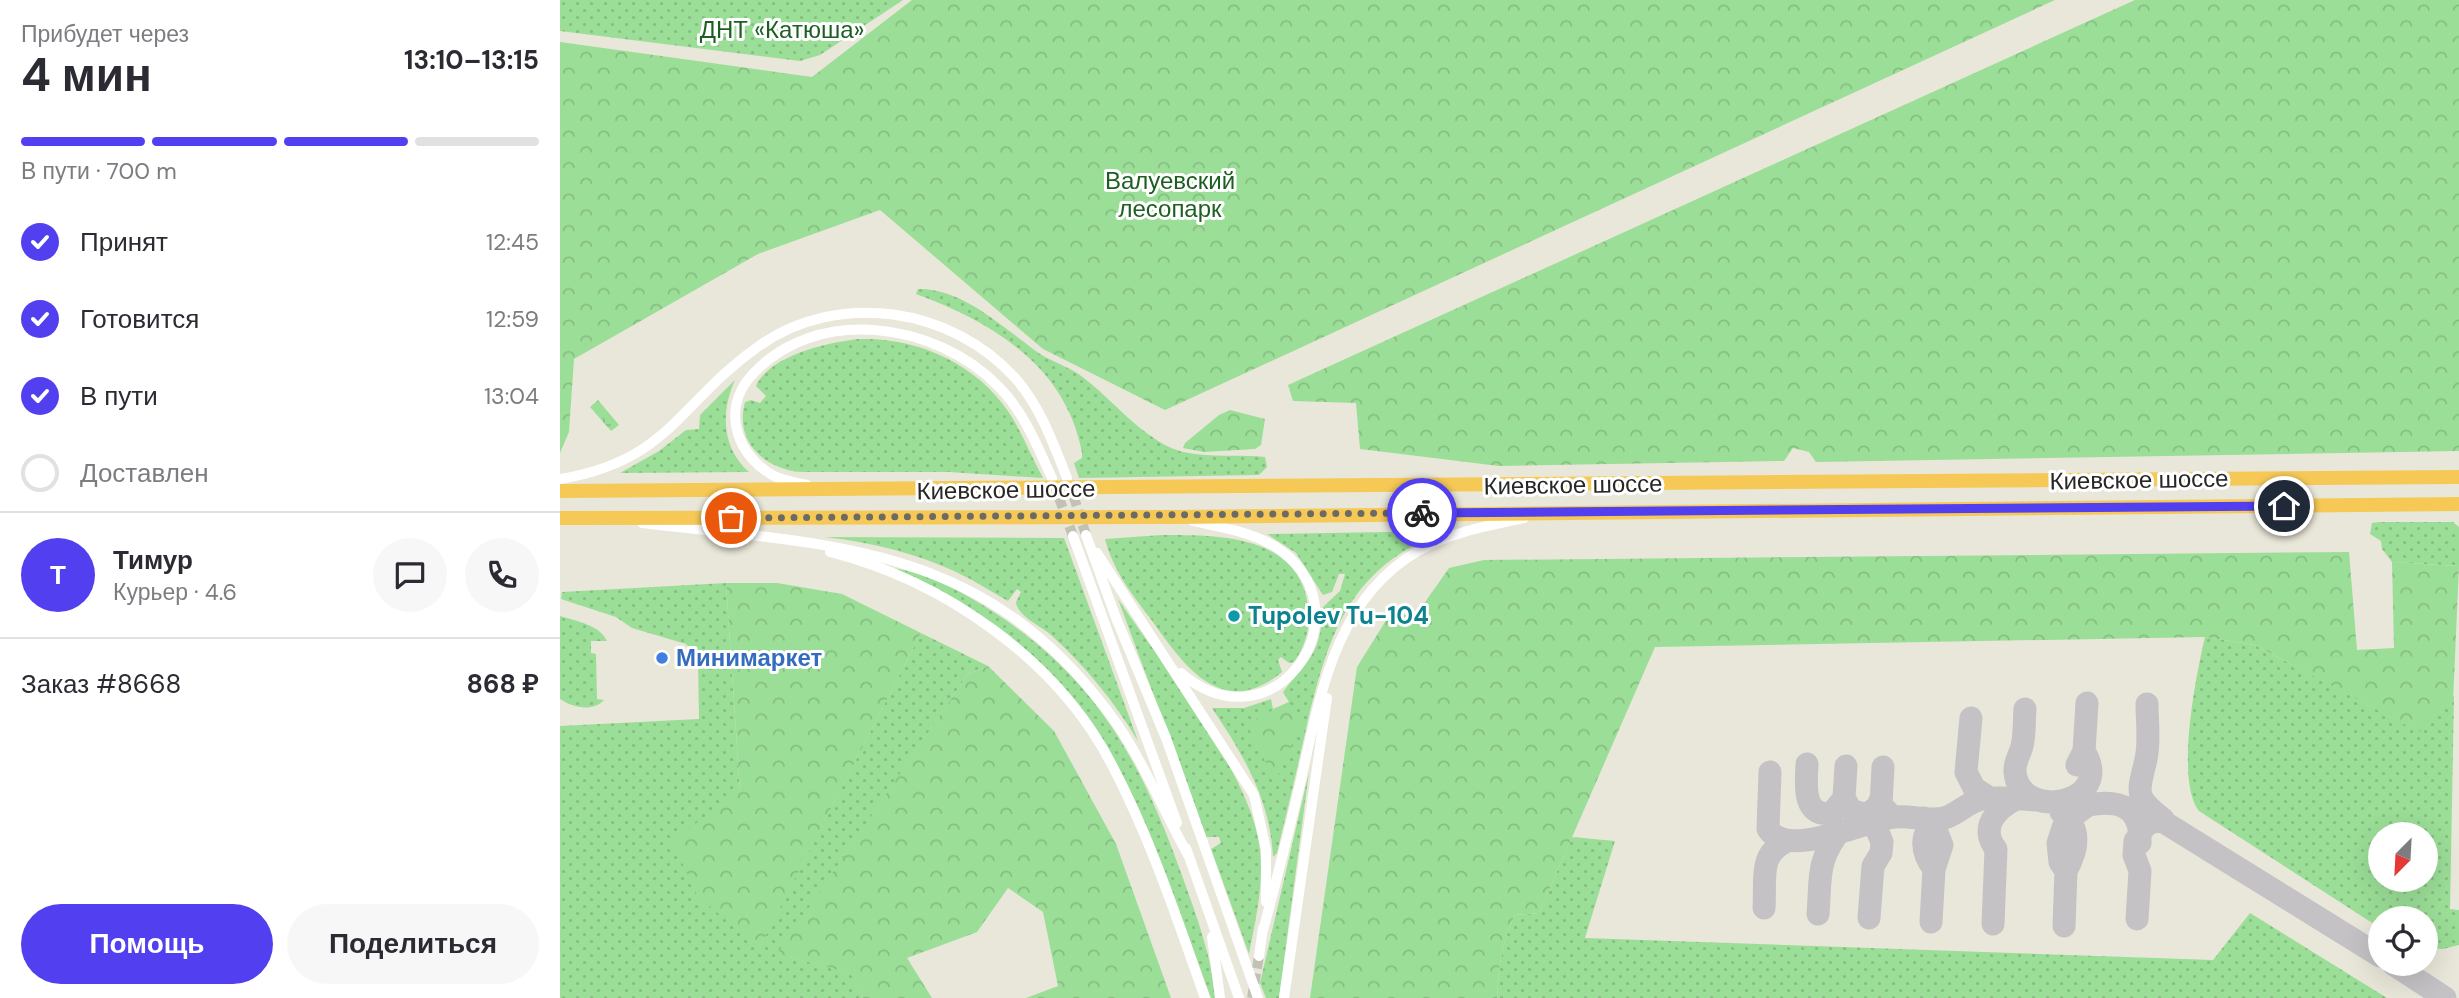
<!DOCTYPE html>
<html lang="ru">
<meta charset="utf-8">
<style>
body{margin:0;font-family:"DM Sans",sans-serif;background:#f7f7f7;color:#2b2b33;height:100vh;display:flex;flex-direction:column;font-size:26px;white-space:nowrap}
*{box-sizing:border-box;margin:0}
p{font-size:23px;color:#7c7c81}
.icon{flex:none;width:38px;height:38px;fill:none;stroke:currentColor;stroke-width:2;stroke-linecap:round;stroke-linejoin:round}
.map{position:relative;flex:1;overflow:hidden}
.sheet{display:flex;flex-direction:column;background:#fff;width:560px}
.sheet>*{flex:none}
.needle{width:46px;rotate:204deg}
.buttons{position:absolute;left:1808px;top:822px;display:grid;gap:14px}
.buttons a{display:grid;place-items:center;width:70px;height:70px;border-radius:50%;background:#fff;box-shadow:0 7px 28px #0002;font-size:35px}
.pin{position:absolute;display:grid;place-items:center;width:60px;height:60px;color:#fff;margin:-30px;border:4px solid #fff;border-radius:50%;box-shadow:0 2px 7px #0007}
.courier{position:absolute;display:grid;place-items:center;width:70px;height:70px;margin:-35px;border:5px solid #513ff0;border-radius:50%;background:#fff;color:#222;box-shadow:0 2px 9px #0007}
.headline em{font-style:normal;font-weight:700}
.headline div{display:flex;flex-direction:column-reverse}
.headline{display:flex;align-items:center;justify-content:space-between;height:119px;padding:0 21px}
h1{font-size:46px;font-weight:700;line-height:52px}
.bar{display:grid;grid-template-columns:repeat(4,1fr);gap:10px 7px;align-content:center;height:84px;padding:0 21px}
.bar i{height:9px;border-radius:5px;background:#e1e1e2}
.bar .on{background:#513ff0}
.bar p{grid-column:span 4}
.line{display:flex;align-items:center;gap:18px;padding:0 21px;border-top:2px solid #e1e1e2}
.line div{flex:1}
.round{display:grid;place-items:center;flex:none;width:74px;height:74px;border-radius:37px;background:#f7f7f7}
ol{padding:0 21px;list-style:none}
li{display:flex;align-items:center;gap:21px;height:77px}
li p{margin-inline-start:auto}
li .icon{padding:7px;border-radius:50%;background:#513ff0;color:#fff;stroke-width:4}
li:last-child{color:#7c7c81}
li i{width:38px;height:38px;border:4px solid #e1e1e2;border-radius:50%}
.button{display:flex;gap:14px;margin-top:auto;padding:14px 21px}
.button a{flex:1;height:80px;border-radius:42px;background:#513ff0;color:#fff;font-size:28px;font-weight:700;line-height:80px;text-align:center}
.button a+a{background:#f7f7f7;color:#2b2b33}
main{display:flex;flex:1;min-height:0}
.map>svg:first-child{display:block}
</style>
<main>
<section class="sheet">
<div class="headline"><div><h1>4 мин</h1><p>Прибудет через</p></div><em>13:10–13:15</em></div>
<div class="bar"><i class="on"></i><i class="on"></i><i class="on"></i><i></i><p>В пути · 700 m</p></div>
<ol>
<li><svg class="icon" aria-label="check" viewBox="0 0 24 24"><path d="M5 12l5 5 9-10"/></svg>Принят<p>12:45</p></li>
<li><svg class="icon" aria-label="check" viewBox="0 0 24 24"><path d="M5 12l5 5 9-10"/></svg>Готовится<p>12:59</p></li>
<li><svg class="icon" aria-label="check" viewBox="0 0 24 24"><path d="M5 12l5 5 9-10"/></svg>В пути<p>13:04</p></li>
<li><i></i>Доставлен</li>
</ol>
<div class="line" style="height:126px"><b class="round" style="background:#513ff0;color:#fff">Т</b><div><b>Тимур</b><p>Курьер · 4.6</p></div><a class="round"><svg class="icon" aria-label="chat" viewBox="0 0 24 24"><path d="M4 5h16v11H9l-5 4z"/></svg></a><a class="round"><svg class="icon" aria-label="phone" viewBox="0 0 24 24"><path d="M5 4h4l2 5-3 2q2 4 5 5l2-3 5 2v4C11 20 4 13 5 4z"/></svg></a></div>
<div class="line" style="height:91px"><div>Заказ #8668</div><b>868 ₽</b></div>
<div class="button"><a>Помощь</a><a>Поделиться</a></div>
</section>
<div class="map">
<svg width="1899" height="998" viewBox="0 0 1899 998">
<defs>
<pattern id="green-dots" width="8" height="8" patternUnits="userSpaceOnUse" patternTransform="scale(1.75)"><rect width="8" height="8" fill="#9bde97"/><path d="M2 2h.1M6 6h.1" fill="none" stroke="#86be82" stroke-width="1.8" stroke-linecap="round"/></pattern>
<pattern id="forest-crowns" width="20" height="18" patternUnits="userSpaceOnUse" patternTransform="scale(1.75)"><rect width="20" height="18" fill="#9bde97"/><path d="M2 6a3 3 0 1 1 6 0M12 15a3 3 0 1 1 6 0" fill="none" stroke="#86be82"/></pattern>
<pattern id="wetland-marsh" width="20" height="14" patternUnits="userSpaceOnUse" patternTransform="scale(1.75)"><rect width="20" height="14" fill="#9bde97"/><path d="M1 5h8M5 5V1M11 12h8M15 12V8" fill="none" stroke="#86be82"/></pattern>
</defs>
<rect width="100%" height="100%" fill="#e9e7d9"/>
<!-- green -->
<path fill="url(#green-dots)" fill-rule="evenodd" d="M0 0H343L260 55 240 61 0 31Z
M358 289C401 288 439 324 473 349 488 361 509 366 524 378 552 400 573 427 605 445 634 461 674 453 705 457L707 467 699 475 519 478 514 463 522 458V453C506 366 432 322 356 294Z
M299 339C357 337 415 363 448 411 462 432 471 456 483 478L389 472H241C204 469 174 441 185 402L191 400 200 403 206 396 196 386C210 355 269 342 299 339Z
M175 380C161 411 161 447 189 472L60 473 99 451 126 430 139 429 140 415Z
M1819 522H1893L1899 527V566L1832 562 1822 549 1821 541 1810 534 1812 523Z
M886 531C788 567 768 636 746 729 737 770 727 812 717 853L713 857C710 799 684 756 652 708H684L711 699 713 709 729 702 723 692C750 657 760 656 763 607L780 591 785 574H779L772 592 763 595 736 553 707 534Z
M602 535C657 535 738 534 748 605 751 625 746 646 734 662L729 663 721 657 718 660 722 672C661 722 623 664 590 618 571 593 553 570 545 539Z
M265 537 504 538 578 741C554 701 525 666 491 635 481 626 457 616 456 602L461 592 457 589 448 601C435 594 423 586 410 579 365 555 315 543 265 537Z
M333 568C370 574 405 593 435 613 540 681 583 766 624 881 638 920 651 956 656 998H651C577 795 546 665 333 568Z
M166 583 180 791 200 946 361 633 428 666 408 674 218 954 291 973 303 998H0V726L139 719 138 658 126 644 72 628 56 617 1 599 2 592Z
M558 599C600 661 688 771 699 843 705 881 696 917 689 954L651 849 661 843 659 837H646Z
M0 616C16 621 40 625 47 641H31V653L36 654 37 699 44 700C33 712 13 708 0 699Z
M1645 637 1695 645 1858 731 1884 700 1894 696 1890 909 1899 910V945L1883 949 1866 948V919H1820V928L1639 811C1615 781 1636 675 1645 637ZM1820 835H1866V880H1820Z
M749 772 719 998H706L700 983Z
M1012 837 1055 841 1025 938 1653 960 1690 913 1827 998H937C939 968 941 943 955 915L979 913Z"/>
<!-- forest -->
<path fill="url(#forest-crowns)" d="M352 0H1495L605 410 483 349 320 210 198 254 14 359 9 432 0 453V42L252 77Z
M1575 0H1899V451L1256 462 1249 452 1233 448 1224 461 939 466 800 449 796 403 733 401 728 385Z
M670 410 705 419 701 445 695 449 644 452 623 448 625 443 659 415Z
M1789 552 1797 650 1834 648 1832 562 1899 566 1893 702 1884 700 1880 710 1859 732 1695 645 1645 637 1095 647 979 913 955 915C941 943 939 968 937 998H750L797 667 830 614 856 615 889 568 924 560Z
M166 583H217L282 594 361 633 200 947 138 897 112 841 180 791Z
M428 666 494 731 556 844 611 998H466L498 986 483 912 448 888 417 932 347 958 372 998H303L290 973 217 954 408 674Z
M729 702 742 722 715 781 689 729 697 718Z"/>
<!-- wetland -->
<path fill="url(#wetland-marsh)" d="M38 400 59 425 51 431 30 407Z"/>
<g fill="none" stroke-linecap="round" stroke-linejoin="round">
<!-- taxiway -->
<path stroke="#c4c2c5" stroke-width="23" d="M1587 704C1587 721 1590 742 1586 759 1579 792 1572 795 1603 819
M1465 709C1464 721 1465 734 1462 746 1460 755 1454 762 1455 772 1459 822 1557 805 1524 751
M1411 718 1406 772 1414 788 1431 799
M1247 764C1246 784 1242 818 1272 813L1284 798
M1517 765 1524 751 1527 703
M1286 766 1284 798 1291 810 1306 815 1317 807 1321 799
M1323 767 1321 805 1327 811
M1210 772 1208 829C1229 860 1304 820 1335 817 1351 815 1368 822 1384 818 1397 815 1407 802 1422 799 1439 796 1458 799 1476 800
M1501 812C1522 828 1518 850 1506 871
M1301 815 1315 825 1322 842 1321 853 1313 866 1309 918
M1364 818 1376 830 1382 845 1374 869 1371 922
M1374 869C1361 852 1359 835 1376 819
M1204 908C1206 879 1198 854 1227 841
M1258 914C1261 878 1256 860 1281 830
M1577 919 1580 871 1574 855 1575 841 1586 825 1599 819 1820 956
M1433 924 1436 849C1419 828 1436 809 1456 799
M1504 926 1506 871 1500 862 1498 843 1505 822 1528 805C1560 799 1581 807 1580 843
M1833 964 1885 998"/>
<!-- secondary-tunnel -->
<path stroke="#c2c1b5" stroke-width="10" stroke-dasharray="10 5" stroke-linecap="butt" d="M509 482 526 535
M494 484 513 536
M692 998 699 956"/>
<!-- secondary -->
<path stroke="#fff" stroke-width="10" d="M0 479C110 461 119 402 199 346 278 290 392 307 456 379 481 408 493 443 507 478
M247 485C237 483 226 481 216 477 178 458 160 411 191 376 255 304 377 322 439 387 464 412 477 446 492 478
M82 523C280 546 429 544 557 724 585 765 604 812 628 855
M526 535 556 618 606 738 698 998
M513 536 617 823
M270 552C384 581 497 659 552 765 591 840 617 919 645 998
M537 553 694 795 706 850V902
M621 673C712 751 807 618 723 552 697 532 663 528 633 521
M626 848 679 998
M702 934C716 884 728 834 740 784 760 697 774 600 858 551 891 532 928 526 964 518
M652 937 660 998
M699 956 703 928
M724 998 767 698"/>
<!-- highway -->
<path stroke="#f6c957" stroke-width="14" d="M0 491 1899 477
M0 518 613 517 1899 504"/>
</g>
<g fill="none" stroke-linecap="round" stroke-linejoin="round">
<!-- done -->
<path stroke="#6b6a65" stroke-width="7" stroke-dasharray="0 12.6" d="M171 518 862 513"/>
<!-- route -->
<path stroke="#513ff0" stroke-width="9" d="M862 513 1724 506"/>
</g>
<!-- markers -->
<circle fill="#0f9aa8" stroke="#fff" stroke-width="2.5" cx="674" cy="616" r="7"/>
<circle fill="#3f7fe0" stroke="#fff" stroke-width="2.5" cx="102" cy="658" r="7"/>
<g text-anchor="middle" stroke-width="6" stroke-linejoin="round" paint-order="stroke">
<!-- park labels -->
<g font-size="24" fill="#1c5f21" stroke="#fff">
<text x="222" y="38">ДНТ «Катюша»</text>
<text x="610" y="189">Валуевский<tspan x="610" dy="28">лесопарк</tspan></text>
</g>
<!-- street labels -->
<g font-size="24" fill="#272727" stroke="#fff">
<text transform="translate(1579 480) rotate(-1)" y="8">Киевское шоссе</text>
<text transform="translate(1013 485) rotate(-1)" y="8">Киевское шоссе</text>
<text transform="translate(446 490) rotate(-1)" y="8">Киевское шоссе</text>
</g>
<!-- culture labels -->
<g font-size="24" font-weight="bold" fill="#0d838f" stroke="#fff" text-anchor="start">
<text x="688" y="624">Tupolev Tu-104</text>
</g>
<!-- shop labels -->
<g font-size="24" font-weight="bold" fill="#366cbe" stroke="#fff" text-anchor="start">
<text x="116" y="666">Минимаркет</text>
</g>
</g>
</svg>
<div class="buttons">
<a><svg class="needle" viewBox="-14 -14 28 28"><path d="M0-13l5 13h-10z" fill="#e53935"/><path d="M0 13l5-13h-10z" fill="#7c7c81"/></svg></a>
<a><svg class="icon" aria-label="locate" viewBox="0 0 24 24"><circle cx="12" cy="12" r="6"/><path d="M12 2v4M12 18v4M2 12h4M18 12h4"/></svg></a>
</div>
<div class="pin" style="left:171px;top:518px;background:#ea580c"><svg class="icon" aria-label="bag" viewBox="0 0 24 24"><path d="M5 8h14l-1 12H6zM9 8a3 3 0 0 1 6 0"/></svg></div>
<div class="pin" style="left:1724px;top:506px;background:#1f2937"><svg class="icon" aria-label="home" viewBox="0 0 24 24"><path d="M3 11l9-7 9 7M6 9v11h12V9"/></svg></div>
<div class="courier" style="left:862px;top:513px"><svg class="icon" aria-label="bike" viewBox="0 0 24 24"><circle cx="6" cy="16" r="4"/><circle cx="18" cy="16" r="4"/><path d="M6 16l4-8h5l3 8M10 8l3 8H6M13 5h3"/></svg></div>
</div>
</main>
